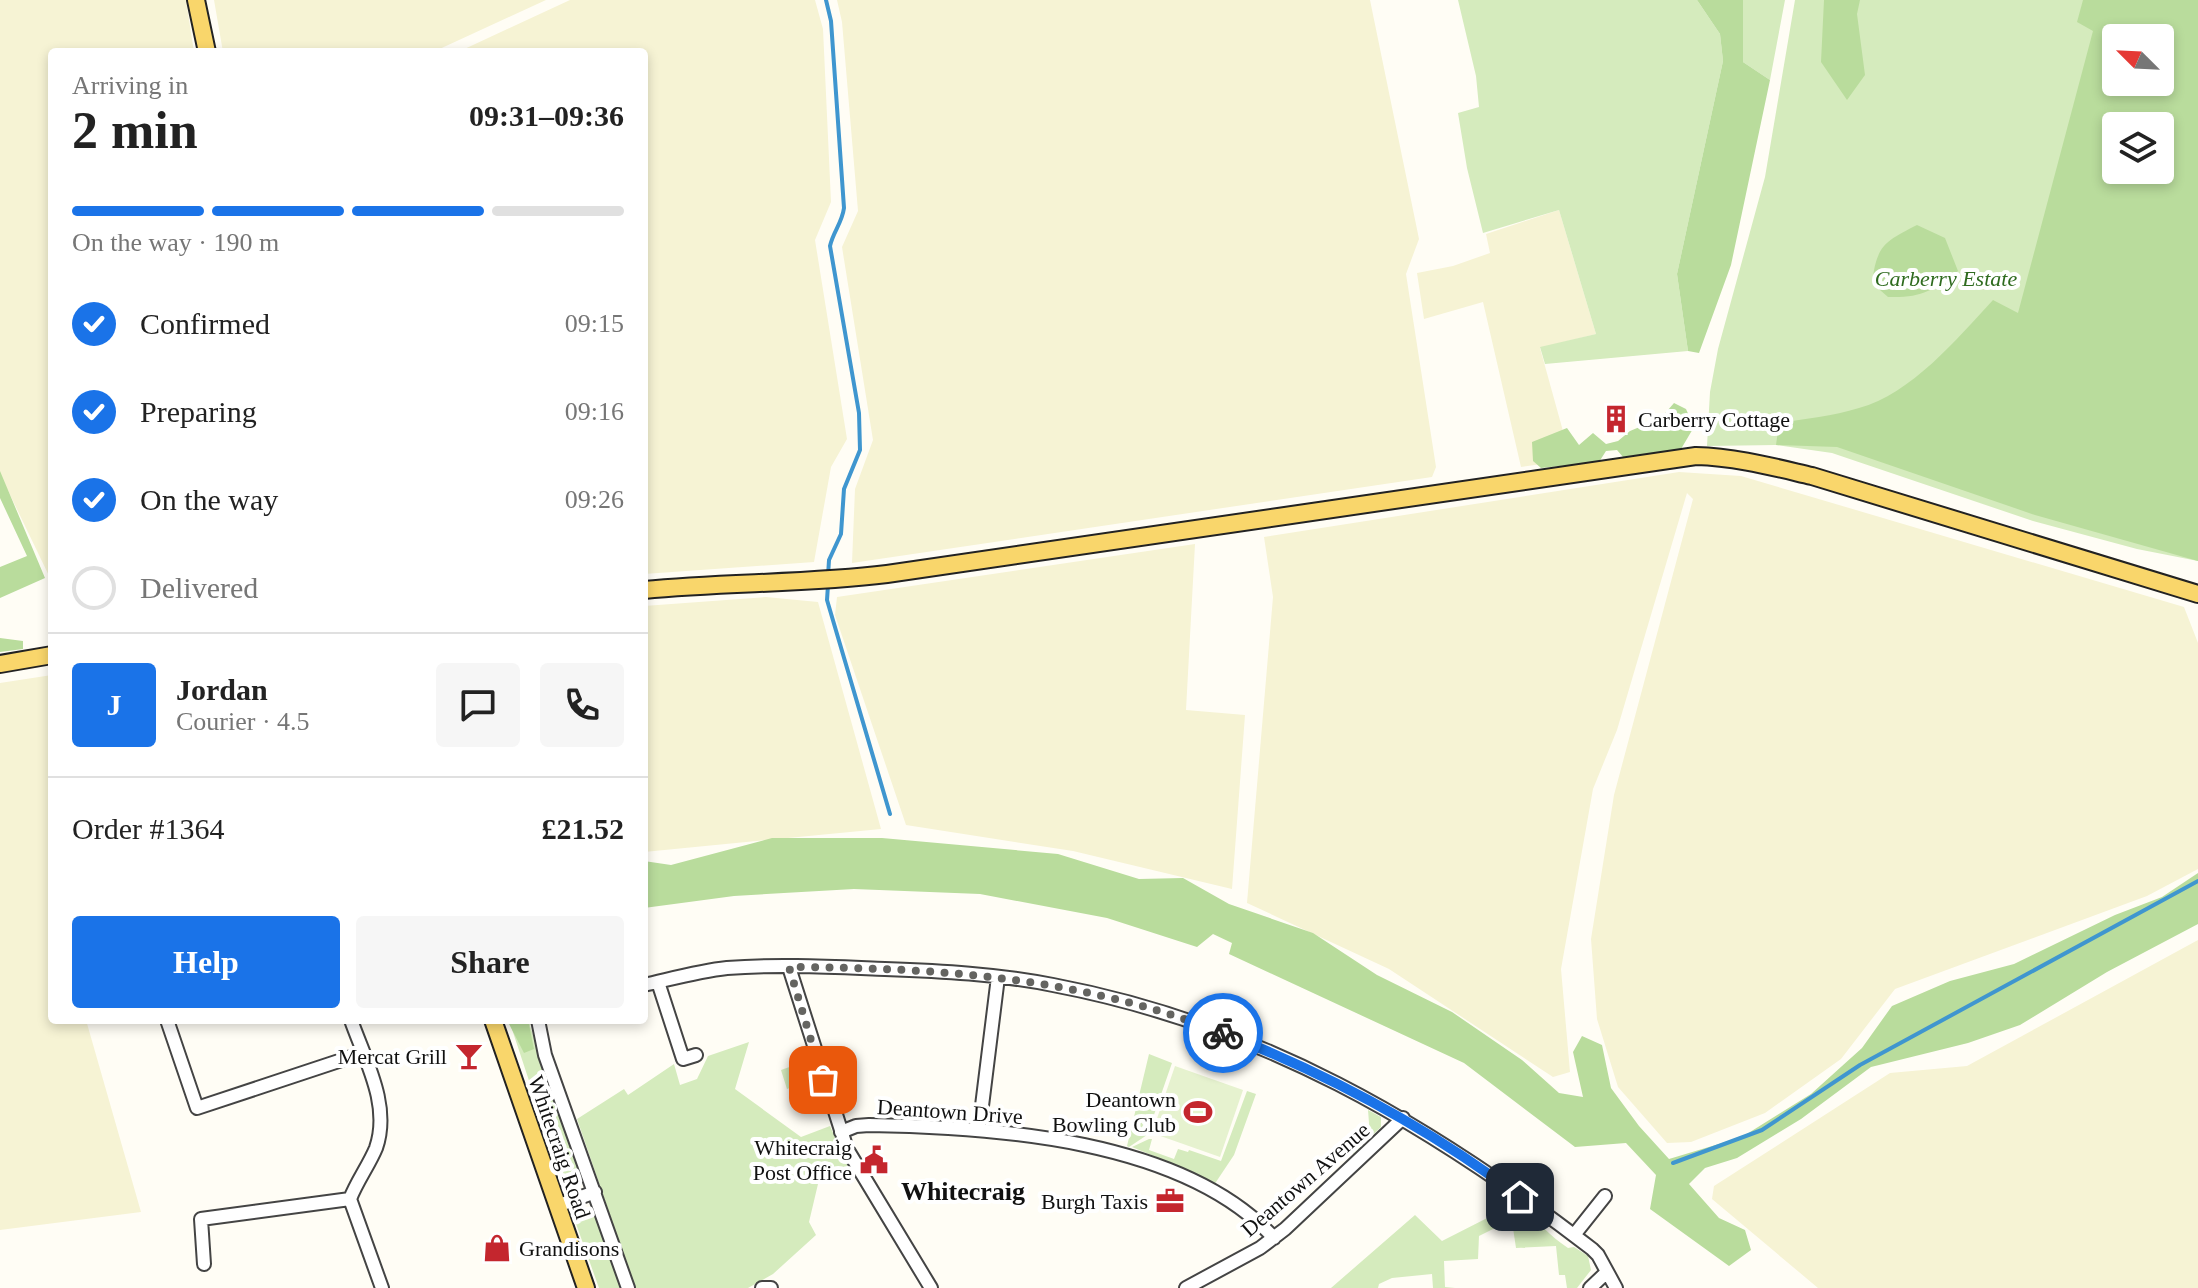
<!DOCTYPE html>
<meta charset="utf-8">
<style>
body{margin:0;font-family:Georgia,serif;background:#f6f6f6;color:#222;height:100vh;display:flex;flex-direction:column;font-size:30px;white-space:nowrap}
*{box-sizing:border-box;margin:0}
p{font-size:26px;color:#767676}
.icon{flex:none;width:44px;height:44px;fill:none;stroke:currentColor;stroke-width:2;stroke-linecap:round;stroke-linejoin:round}
.map{position:relative;flex:1;overflow:hidden}
.panel{position:absolute;left:48px;top:48px;width:600px;height:976px;display:flex;flex-direction:column;background:#fff;border-radius:8px;box-shadow:0 4px 12px #0003}
.panel>*{flex:none}
.needle{width:52px;rotate:294deg}
.controls{position:absolute;left:2102px;top:24px;display:grid;gap:16px}
.controls a{display:grid;place-items:center;width:72px;height:72px;border-radius:8px;background:#fff;box-shadow:0 4px 12px #0003;font-size:40px}
.pin{position:absolute;display:grid;place-items:center;width:68px;height:68px;color:#fff;margin:-34px;border-radius:16px;box-shadow:0 4px 12px #0006}
.courier{position:absolute;display:grid;place-items:center;width:80px;height:80px;margin:-40px;border:6px solid #1a73e8;border-radius:50%;background:#fff;color:#222;box-shadow:0 2px 10px #0007}
.headline em{font-style:normal;font-weight:700}
.headline div{display:flex;flex-direction:column-reverse}
.headline{display:flex;align-items:center;justify-content:space-between;height:136px;padding:0 24px}
h1{font-size:52px;font-weight:700;line-height:60px}
.bar{display:grid;grid-template-columns:repeat(4,1fr);gap:12px 8px;align-content:center;height:96px;padding:0 24px}
.bar i{height:10px;border-radius:6px;background:#e0e0e0}
.bar .current{background:#1a73e8}
.bar p{grid-column:span 4}
.line{display:flex;align-items:center;gap:20px;padding:0 24px;border-top:2px solid #e0e0e0}
.line div{flex:1}
.round{display:grid;place-items:center;flex:none;width:84px;height:84px;border-radius:8px;background:#f6f6f6}
ol{padding:0 24px;list-style:none}
li{display:flex;align-items:center;gap:24px;height:88px}
li p{margin-inline-start:auto}
li .icon{padding:8px;border-radius:50%;background:#1a73e8;color:#fff;stroke-width:4}
li:last-child{color:#767676}
li i{width:44px;height:44px;border:4px solid #e0e0e0;border-radius:50%}
.action{display:flex;gap:16px;margin-top:auto;padding:16px 24px}
.action a{flex:1;height:92px;border-radius:8px;background:#1a73e8;color:#fff;font-size:32px;font-weight:700;line-height:92px;text-align:center}
.action a+a{background:#f6f6f6;color:#222}
.map>svg:first-child{display:block}
</style>
<div class="map">
<svg width="2198" height="1288" viewBox="0 0 2198 1288">
<rect width="100%" height="100%" fill="#fffdf5"/>
<!-- farmland -->
<path fill="#f6f3d4" d="M0 0H186L194 52H52V582L0 474Z
M214 0H546L433 52H223Z
M570 0H815L823 29 831 202 815 240 847 439 831 467 814 562 644 574V52H458Z
M837 0H1370L1419 239 1406 274 1436 467 1432 477 852 563 855 489 873 440 842 247 858 211 842 22Z
M1559 210 1596 334 1540 348 1571 460 1521 467 1483 302 1424 319 1417 273 1453 266 1490 253 1486 234Z
M1679 472 1741 476 2184 607 2198 643V869L2147 896 1895 989 1841 1059 1765 1113 1691 1142 1667 1143 1618 1087 1597 1019 1591 939 1614 795 1693 499 1687 493 1617 730 1593 789 1561 969 1570 1072 1553 1077 1389 969 1247 903 1273 597 1264 537Z
M1195 544 1186 710 1245 715 1232 889 1073 851 906 825 835 615 837 597Z
M766 597 818 602 881 829 644 852V606Z
M52 675V892L49 893 52 905V1020H86L141 1212 0 1230V683Z
M2198 940V1288H1818L1712 1199 1714 1186 1890 1073 1967 1066Z"/>
<!-- green -->
<path fill="#d5ebbd" fill-rule="evenodd" d="M1458 0H1697L1720 34 1723 61 1677 274 1688 351 1545 364 1540 347 1596 334 1559 210 1483 233 1467 168 1458 113 1479 107 1476 76Z
M1743 0H1785L1770 80 1743 62Z
M1795 0H2198V561L2137 549 2033 521 1832 453 1776 445 1707 446 1710 392 1718 349 1765 177ZM2116 38H2160V82H2116ZM2116 126H2160V170H2116Z
M509 1020H531L530 1026 581 1177 572 1188 563 1184Z
M749 1042 735 1089 801 1137 830 1126 849 1169 818 1184 809 1222 816 1235 773 1274 748 1288H635L577 1119 624 1089 628 1095 674 1064 680 1085 697 1079 708 1056Z
M1149 1054 1172 1063 1147 1135 1129 1147 1127 1146Z
M798 1064 803 1083 787 1089 781 1070Z
M1247 1091 1256 1094 1234 1155 1214 1185 1197 1174 1132 1147 1149 1139H1152L1149 1150 1174 1159 1178 1149 1188 1152 1189 1150 1221 1161Z
M1368 1110 1381 1117V1127L1353 1154 1352 1138 1370 1136Z
M1518 1206C1538 1220 1547 1234 1568 1248L1574 1247 1588 1256 1591 1270 1577 1288H1567L1565 1275H1559L1556 1246 1516 1248 1513 1228 1493 1229 1479 1236 1478 1259 1444 1261 1445 1287 1455 1288H1433L1432 1274 1392 1278 1379 1284 1378 1288H1331L1415 1215 1442 1241 1499 1212Z
M587 1210 596 1213 621 1288H599L575 1221 577 1214Z"/>
<!-- forest -->
<path fill="#b9dc9c" fill-rule="evenodd" d="M1697 0H1743V62L1770 80 1731 265 1699 353 1688 351 1677 274 1723 61 1720 34Z
M1824 0H1860L1857 14 1865 75 1847 100 1821 62Z
M2083 0H2198V561L2035 515 1837 447 1776 445 1779 423C1805 419 1833 416 1859 408 1911 394 1957 339 1993 300L2018 313 2093 31 2077 22ZM2116 38H2160V82H2116ZM2116 126H2160V170H2116Z
M1917 225 1945 238 1958 271C1933 291 1921 298 1888 297L1872 283C1877 245 1884 242 1917 225Z
M1674 403 1686 409 1694 427 1681 449 1623 457 1617 450 1606 451 1599 462 1541 468 1533 461 1532 442 1567 428 1579 445 1593 433 1606 444 1618 441 1630 431 1661 418Z
M0 471 45 578 0 598V567L27 556 0 498Z
M0 638 23 641V649L0 652Z
M772 838H882L1058 854 1139 879 1183 878 1229 904 1313 933 1377 975 1452 1012 1522 1060 1559 1093 1583 1097 1573 1052 1582 1036 1602 1045 1611 1088 1639 1126 1669 1159 1742 1137 1811 1094 1862 1048 1892 1006 1950 981 2014 964 2115 915 2162 897 2198 873V924L2107 972 2020 1025 1968 1043 1871 1067 1801 1119 1737 1158 1705 1168 1689 1184 1719 1218 1745 1230 1751 1250 1729 1266 1650 1209 1656 1175 1626 1143 1575 1147 1464 1063 1229 954 1232 943 1213 934 1197 947 1107 918 980 894 854 889 734 896 644 908V861L671 865Z
M507 1020H528L534 1049 524 1053Z"/>
<!-- pitch -->
<path fill="#e6f2cf" d="M1175 1066 1243 1090 1220 1157 1152 1133Z"/>
<g fill="none" stroke-linecap="round" stroke-linejoin="round">
<!-- stream -->
<path stroke="#3f96cf" stroke-width="4" d="M826 0 831 21 844 208C842 223 833 232 830 246L859 413 860 450 844 489 841 534 829 560 828 576
M828 585 827 600 890 814
M1673 1163 1762 1130 1860 1065 2198 881"/>
<defs>
<path id="minor" d="M789 967 847 1149 931 1288
M658 982 683 1059 696 1055
M644 985C671 979 699 971 727 968 779 964 833 967 885 969 941 971 998 974 1053 985 1259 1024 1427 1122 1592 1249L1598 1255 1616 1288
M167 1020 197 1108 363 1053
M351 1020C365 1060 391 1105 376 1148 369 1165 357 1181 350 1199L382 1288
M538 1020 545 1055 628 1288
M979 1130 998 977
M841 1132 856 1126 869 1125C995 1127 1183 1139 1274 1238
M557 1206 595 1192
M1574 1235 1605 1196
M204 1264 201 1219 350 1199
M762 1288H771
M1186 1288 1260 1248 1285 1229 1403 1118
M1590 1288 1607 1272"/>
<path id="major" d="M196 0 207 52
M644 590C725 582 806 584 887 574L1696 456C1736 457 1773 467 1812 476L2198 594
M0 664 52 655
M493 1020 586 1288"/>
</defs>
<!-- minor casing -->
<use href="#minor" stroke="#444" stroke-width="16"/>
<!-- major casing -->
<use href="#major" stroke="#222" stroke-width="20"/>
<!-- minor -->
<use href="#minor" stroke="#fff" stroke-width="12"/>
<!-- major -->
<use href="#major" stroke="#f9d66b" stroke-width="16"/>
</g>
<g fill="none" stroke-linecap="round" stroke-linejoin="round">
<!-- done -->
<path stroke="#646461" stroke-width="8" stroke-dasharray="0 14.4" d="M823 1080 789 967C942 968 1079 977 1223 1033"/>
<!-- route -->
<path stroke="#1a73e8" stroke-width="10" d="M1223 1033C1330 1075 1429 1128 1520 1197"/>
</g>
<!-- icons -->
<defs>
<symbol id="building-bare" viewBox="-9 -9 18 18"><path d="M-4-6H4V6H1V3H-1V6H-4ZM-2.5-4.3h1.7v1.8h-1.7ZM.8-4.3h1.7v1.8H.8ZM-2.5-1h1.7V.8h-1.7ZM.8-1h1.7V.8H.8Z" fill="#c4262e" stroke="#fff" stroke-width="2.5" paint-order="stroke"/></symbol>
<symbol id="bar-bare" viewBox="-9 -9 18 18"><path d="M-6-5H6L.8 .8V4.5H3.5V6h-7V4.5H-.8V.8Z" fill="#c4262e" stroke="#fff" stroke-width="2.5" paint-order="stroke"/></symbol>
<symbol id="stadium-bare" viewBox="-9 -9 18 18"><path d="M0-5a6.5 5 0 1 0 0 10a6.5 5 0 1 0 0-10ZM-3.5-1.8h7v3.6h-7Z" fill="#c4262e" stroke="#fff" stroke-width="2.5" paint-order="stroke"/></symbol>
<symbol id="civic-bare" viewBox="-9 -9 18 18"><path d="M-.6-6.5H3V-4.5H.6V-3L4-1V1h2V6H-6V1h2V-1L-.6-3ZM-1.2 2.5V6h2.4V2.5Z" fill="#c4262e" stroke="#fff" stroke-width="2.5" paint-order="stroke"/></symbol>
<symbol id="office-bare" viewBox="-9 -9 18 18"><path d="M-6-3h4V-5.5h4V-3h4V5H-6ZM-1-4.5V-3h2v-1.5ZM-6 0V1H6V0Z" fill="#c4262e" stroke="#fff" stroke-width="2.5" paint-order="stroke"/></symbol>
<symbol id="shop-bare" viewBox="-9 -9 18 18"><path d="M-5-2.5h2.3a2.7 3.5 0 0 1 5.4 0H5L5.5 6h-11ZM-1.5-2.5h3a1.5 2.3 0 0 0-3 0Z" fill="#c4262e" stroke="#fff" stroke-width="2.5" paint-order="stroke"/></symbol>
</defs>
<g fill-rule="evenodd">
<use href="#building-bare" x="1596" y="399" width="40" height="40"/>
<use href="#bar-bare" x="449" y="1036" width="40" height="40"/>
<use href="#stadium-bare" x="1178" y="1092" width="40" height="40"/>
<use href="#civic-bare" x="854" y="1140" width="40" height="40"/>
<use href="#office-bare" x="1150" y="1181" width="40" height="40"/>
<use href="#shop-bare" x="477" y="1228" width="40" height="40"/>
</g>
<g text-anchor="middle" stroke-width="8" stroke-linejoin="round" paint-order="stroke">
<!-- park labels -->
<g font-size="22" font-style="italic" fill="#2f6b1f" stroke="#fff">
<text x="1946" y="286">Carberry Estate</text>
</g>
<!-- poi labels -->
<g font-size="22" fill="#111" stroke="#fff" text-anchor="end">
<text x="1638" y="427" text-anchor="start">Carberry Cottage</text>
<text x="447" y="1064">Mercat Grill</text>
<text x="1176" y="1107">Deantown<tspan x="1176" dy="25">Bowling Club</tspan></text>
<text x="852" y="1155">Whitecraig<tspan x="852" dy="25">Post Office</tspan></text>
<text x="1148" y="1209">Burgh Taxis</text>
<text x="519" y="1256" text-anchor="start">Grandisons</text>
</g>
<!-- street labels -->
<g font-size="22" fill="#111" stroke="#fff">
<text transform="translate(950 1111) rotate(4)" y="8">Deantown Drive</text>
<text transform="translate(560 1147) rotate(71)" y="8">Whitecraig Road</text>
<text transform="translate(1305 1179) rotate(-41)" y="8">Deantown Avenue</text>
</g>
<!-- quarter labels -->
<g font-size="26" font-weight="bold" fill="#111" stroke="#fff">
<text x="963" y="1200">Whitecraig</text>
</g>
</g>
</svg>
<div class="controls">
<a><svg class="needle" viewBox="-14 -14 28 28"><path d="M0-13l5 13h-10z" fill="#e53935"/><path d="M0 13l5-13h-10z" fill="#767676"/></svg></a>
<a><svg class="icon" aria-label="layers" viewBox="0 0 24 24"><path d="M12 4l9 5-9 5-9-5zM3 14l9 5 9-5"/></svg></a>
</div>
<div class="pin" style="left:823px;top:1080px;background:#ea580c"><svg class="icon" aria-label="bag" viewBox="0 0 24 24"><path d="M5 8h14l-1 12H6zM9 8a3 3 0 0 1 6 0"/></svg></div>
<div class="pin" style="left:1520px;top:1197px;background:#1f2937"><svg class="icon" aria-label="home" viewBox="0 0 24 24"><path d="M3 11l9-7 9 7M6 9v11h12V9"/></svg></div>
<div class="courier" style="left:1223px;top:1033px"><svg class="icon" aria-label="bike" viewBox="0 0 24 24"><circle cx="6" cy="16" r="4"/><circle cx="18" cy="16" r="4"/><path d="M6 16l4-8h5l3 8M10 8l3 8H6M13 5h3"/></svg></div>
<section class="panel">
<div class="headline"><div><h1>2 min</h1><p>Arriving in</p></div><em>09:31–09:36</em></div>
<div class="bar"><i class="current"></i><i class="current"></i><i class="current"></i><i></i><p>On the way · 190 m</p></div>
<ol>
<li><svg class="icon" aria-label="check" viewBox="0 0 24 24"><path d="M5 12l5 5 9-10"/></svg>Confirmed<p>09:15</p></li>
<li><svg class="icon" aria-label="check" viewBox="0 0 24 24"><path d="M5 12l5 5 9-10"/></svg>Preparing<p>09:16</p></li>
<li><svg class="icon" aria-label="check" viewBox="0 0 24 24"><path d="M5 12l5 5 9-10"/></svg>On the way<p>09:26</p></li>
<li><i></i>Delivered</li>
</ol>
<div class="line" style="height:144px"><b class="round" style="background:#1a73e8;color:#fff">J</b><div><b>Jordan</b><p>Courier · 4.5</p></div><a class="round"><svg class="icon" aria-label="chat" viewBox="0 0 24 24"><path d="M4 5h16v11H9l-5 4z"/></svg></a><a class="round"><svg class="icon" aria-label="phone" viewBox="0 0 24 24"><path d="M5 4h4l2 5-3 2q2 4 5 5l2-3 5 2v4C11 20 4 13 5 4z"/></svg></a></div>
<div class="line" style="height:104px"><div>Order #1364</div><b>£21.52</b></div>
<div class="action"><a>Help</a><a>Share</a></div>
</section>
</div>
